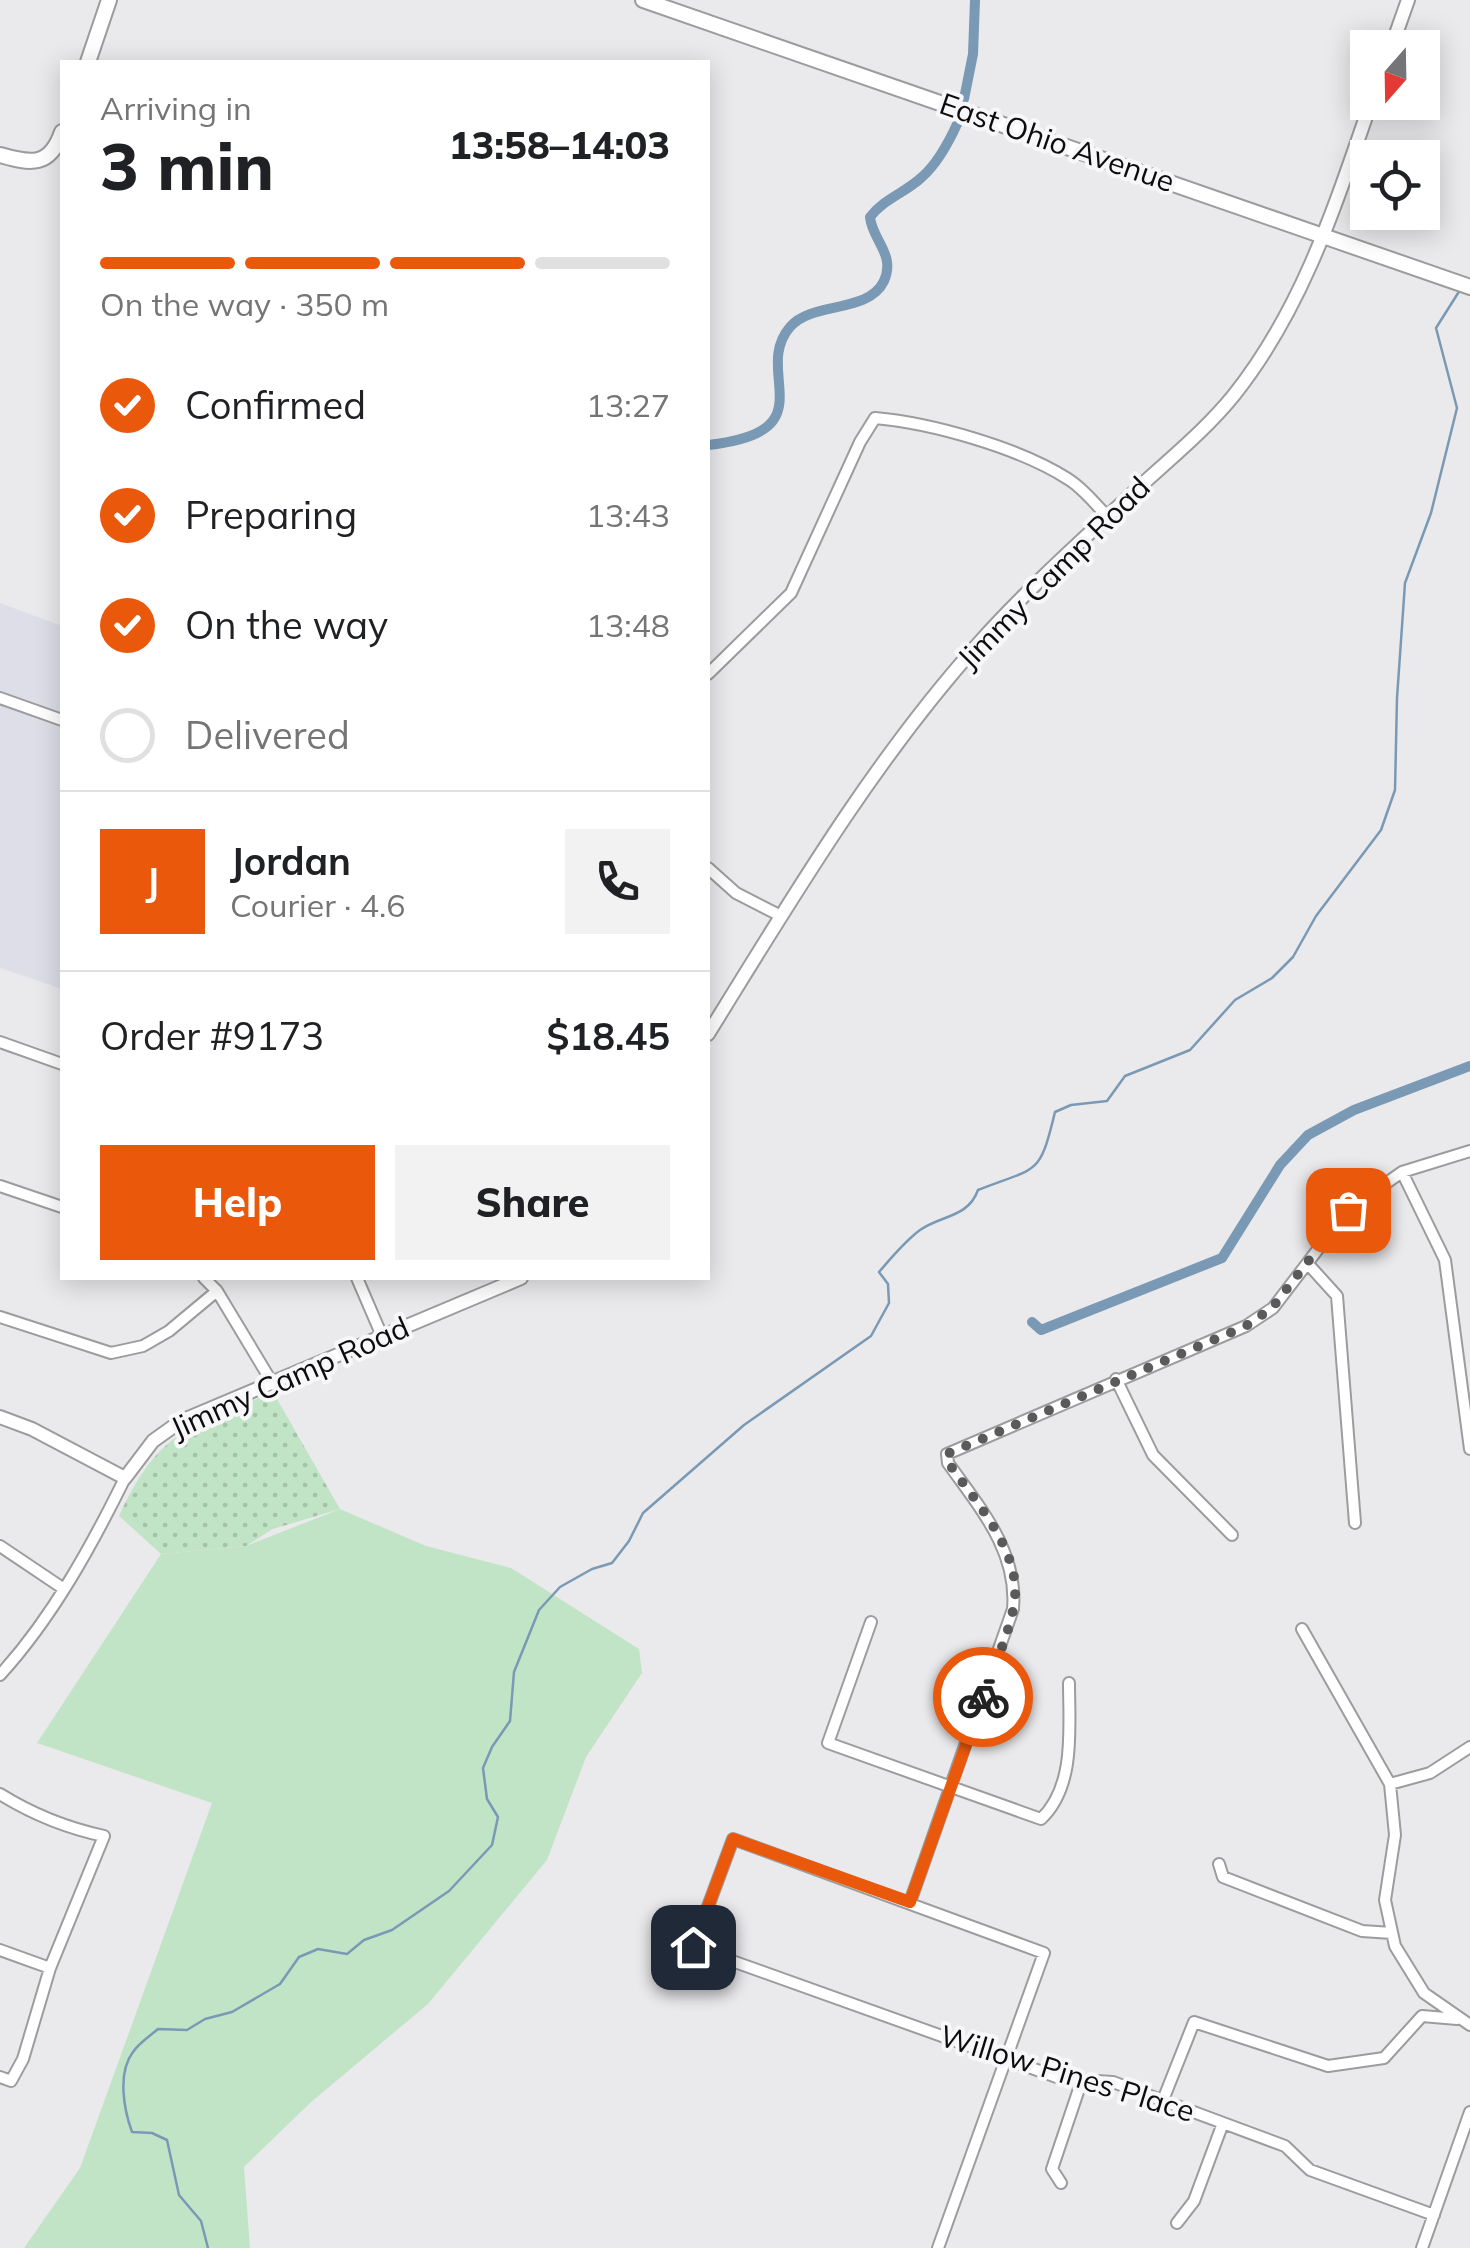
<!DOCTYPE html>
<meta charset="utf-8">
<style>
body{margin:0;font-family:Mulish,sans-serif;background:#f2f2f2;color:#202124;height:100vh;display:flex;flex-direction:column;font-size:38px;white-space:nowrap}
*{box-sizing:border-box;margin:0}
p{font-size:32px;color:#757577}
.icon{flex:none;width:55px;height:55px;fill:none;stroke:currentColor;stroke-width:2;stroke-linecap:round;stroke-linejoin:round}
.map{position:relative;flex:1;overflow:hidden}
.panel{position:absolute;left:60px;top:60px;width:650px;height:1220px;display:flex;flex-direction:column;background:#fff;border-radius:0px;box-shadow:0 5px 25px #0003}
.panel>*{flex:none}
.needle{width:65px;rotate:200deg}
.buttons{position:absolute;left:1350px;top:30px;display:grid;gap:20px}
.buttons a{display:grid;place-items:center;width:90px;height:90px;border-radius:0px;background:#fff;box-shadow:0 5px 25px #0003;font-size:50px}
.pin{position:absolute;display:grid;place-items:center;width:85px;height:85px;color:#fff;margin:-42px;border-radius:20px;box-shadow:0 5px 15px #0006}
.courier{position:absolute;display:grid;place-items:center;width:100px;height:100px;margin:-50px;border:8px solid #ea580c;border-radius:50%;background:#fff;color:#222;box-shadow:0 2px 12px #0007}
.overview em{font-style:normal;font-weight:800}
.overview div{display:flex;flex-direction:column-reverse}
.overview{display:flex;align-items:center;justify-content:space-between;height:170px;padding:0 40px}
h1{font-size:65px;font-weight:800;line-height:75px}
.bar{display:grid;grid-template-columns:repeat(4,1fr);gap:15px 10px;align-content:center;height:120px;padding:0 40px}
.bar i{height:12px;border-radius:8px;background:#e0e0e0}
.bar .active{background:#ea580c}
.bar p{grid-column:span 4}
.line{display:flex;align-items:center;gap:25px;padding:0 40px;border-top:2px solid #e0e0e0}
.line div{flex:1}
.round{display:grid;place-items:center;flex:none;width:105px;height:105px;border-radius:0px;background:#f2f2f2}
ol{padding:0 40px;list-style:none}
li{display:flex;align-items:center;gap:30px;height:110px}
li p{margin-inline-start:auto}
li .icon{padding:10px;border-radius:50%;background:#ea580c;color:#fff;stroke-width:4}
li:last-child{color:#757577}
li i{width:55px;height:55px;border:5px solid #e0e0e0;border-radius:50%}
.primary-button{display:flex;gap:20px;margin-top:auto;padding:20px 40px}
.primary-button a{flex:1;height:115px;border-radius:0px;background:#ea580c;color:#fff;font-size:40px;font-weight:800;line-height:115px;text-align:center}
.primary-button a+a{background:#f2f2f2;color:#202124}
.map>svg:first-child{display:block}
</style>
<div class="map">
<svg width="1470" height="2248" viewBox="0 0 1470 2248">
<defs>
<pattern id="park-dots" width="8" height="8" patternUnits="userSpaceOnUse" patternTransform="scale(2.5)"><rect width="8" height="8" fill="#c2e4c6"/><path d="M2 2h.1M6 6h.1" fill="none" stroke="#a6c2a9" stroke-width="1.8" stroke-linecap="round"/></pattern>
</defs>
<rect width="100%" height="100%" fill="#eaeaec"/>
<!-- built -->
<path fill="#dedee8" d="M0 603 62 626V989L0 968Z"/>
<!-- green -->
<path fill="#c2e4c6" d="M340 1509 426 1546 511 1568 639 1649 642 1673 586 1757 547 1860 428 2004 310 2103 244 2167 250 2248H24L80 2168 212 1803 37 1743 161 1554 246 1546Z"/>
<!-- park -->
<path fill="url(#park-dots)" d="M273 1392 340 1509 273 1529 246 1546 161 1554 119 1516C159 1429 190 1428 273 1392Z"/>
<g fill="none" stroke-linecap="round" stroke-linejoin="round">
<!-- stream -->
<path stroke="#7a99b5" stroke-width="2.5" d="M208 2248 201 2221 179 2195 167 2140 152 2133 132 2132C124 2110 117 2073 133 2052 139 2043 150 2036 158 2029L187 2030 205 2019 232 2012 280 1984 299 1957 318 1949 347 1954 364 1940 392 1930 449 1891 492 1845 498 1817 487 1799 483 1768 492 1747 510 1721 514 1672 539 1610 560 1587 592 1569 612 1563 629 1541 643 1513 744 1425 871 1336 889 1303 888 1284 879 1272C892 1257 904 1242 920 1230 941 1215 968 1218 978 1190 1038 1166 1039 1178 1055 1112L1071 1105 1107 1101 1125 1076 1190 1050 1235 1000 1272 978 1293 957 1316 916 1381 830 1395 790 1397 698 1405 583 1431 513 1457 408 1436 328 1460 290"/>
<!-- canal -->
<path stroke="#7a99b5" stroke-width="10" d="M964 99 973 54 975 0
M708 445C829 432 751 372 790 327 812 301 868 314 884 281 896 254 872 240 870 217 885 198 905 193 922 177 938 163 949 142 958 122
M1032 1322 1041 1330 1222 1258 1280 1165 1308 1135 1354 1110 1470 1066"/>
<defs>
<path id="minor" d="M708 674 791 593 860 442 875 418C932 423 1020 448 1068 479 1083 488 1095 504 1108 517
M0 698 62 720
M708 868 736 893 781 916
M0 1042 62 1064
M1402 1172 1445 1260 1470 1449
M0 1186 62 1207
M1308 1264 1337 1296 1355 1523
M204 1278 217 1291 273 1384
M357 1278 382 1336
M0 1317 111 1353 143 1346 169 1331 217 1291
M1116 1379 1153 1455 1232 1535
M0 1546 64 1589
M871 1622 828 1743 1041 1819C1076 1786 1069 1727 1069 1683
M1302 1629 1390 1784 1395 1835 1385 1900 1395 1946 1424 1993 1470 2025
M0 1675C52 1618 91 1547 125 1478
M1390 1784 1430 1773 1470 1747
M0 1794C32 1814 67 1828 104 1836L50 1968 23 2059 11 2081 0 2077
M1219 1864 1223 1877 1362 1931 1392 1933
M910 1902 1013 1609C1018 1551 980 1508 948 1463L947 1454 1246 1326 1273 1308 1348 1210 1402 1172 1470 1151
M0 1950 50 1968
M1163 2100 1194 2022 1328 2066 1384 2058 1422 2016 1457 2019
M1061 2183 1052 2169 1082 2080
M1177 2223 1194 2201 1223 2123
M938 2248 1044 1953 733 1839 693 1947 1062 2079 1113 2082 1285 2146 1310 2170 1434 2215
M1422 2248 1470 2112"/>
<path id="tertiary" d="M1391 48 1408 0
M708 1034C791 900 873 761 979 643 1031 585 1091 532 1147 480 1177 453 1209 426 1234 395 1303 308 1335 206 1371 102
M0 1417 32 1429 125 1478 153 1441 181 1421 521 1278"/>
<path id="secondary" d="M643 0 1470 287
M88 62 109 0
M0 155C31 164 50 167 62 132"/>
</defs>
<!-- minor casing -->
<use href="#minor" stroke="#9c9c9e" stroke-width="14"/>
<!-- tertiary casing -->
<use href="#tertiary" stroke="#9c9c9e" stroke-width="16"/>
<!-- secondary casing -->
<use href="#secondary" stroke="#9c9c9e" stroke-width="18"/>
<!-- minor -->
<use href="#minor" stroke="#fff" stroke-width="10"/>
<!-- tertiary -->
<use href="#tertiary" stroke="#fff" stroke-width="12"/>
<!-- secondary -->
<use href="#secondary" stroke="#fff" stroke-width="14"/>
</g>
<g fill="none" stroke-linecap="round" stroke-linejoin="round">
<!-- done -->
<path stroke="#5a5a5b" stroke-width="10" stroke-dasharray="0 18" d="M983 1697C993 1667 1018 1617 1015 1585 1011 1539 973 1499 948 1462L947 1454 1246 1326 1272 1308 1348 1210"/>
<!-- route -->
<path stroke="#ea580c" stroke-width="12" d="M693 1947 733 1839 910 1902 983 1697"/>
</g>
<g text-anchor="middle" stroke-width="8" stroke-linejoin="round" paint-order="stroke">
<!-- street labels -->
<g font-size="30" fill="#0c0c0d" stroke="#f7f7fa">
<text transform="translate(1057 143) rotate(19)" y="10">East Ohio Avenue</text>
<text transform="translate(1054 573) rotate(-45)" y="10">Jimmy Camp Road</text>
<text transform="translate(290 1378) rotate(-24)" y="10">Jimmy Camp Road</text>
<text transform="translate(1067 2074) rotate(17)" y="10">Willow Pines Place</text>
</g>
</g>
</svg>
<div class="buttons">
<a><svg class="needle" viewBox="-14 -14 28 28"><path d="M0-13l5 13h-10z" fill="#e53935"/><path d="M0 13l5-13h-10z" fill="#757577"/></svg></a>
<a><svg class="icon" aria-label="locate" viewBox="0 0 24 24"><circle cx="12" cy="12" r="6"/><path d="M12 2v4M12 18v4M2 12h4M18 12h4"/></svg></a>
</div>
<div class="pin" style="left:1348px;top:1210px;background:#ea580c"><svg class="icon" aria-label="bag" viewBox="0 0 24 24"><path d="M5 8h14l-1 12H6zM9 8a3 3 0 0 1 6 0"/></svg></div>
<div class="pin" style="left:693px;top:1947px;background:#1f2937"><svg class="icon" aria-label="home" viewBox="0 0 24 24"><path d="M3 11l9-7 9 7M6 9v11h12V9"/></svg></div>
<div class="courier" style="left:983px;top:1697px"><svg class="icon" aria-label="bike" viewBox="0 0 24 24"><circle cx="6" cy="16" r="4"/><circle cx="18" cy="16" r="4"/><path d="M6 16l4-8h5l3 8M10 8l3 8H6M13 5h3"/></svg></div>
<section class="panel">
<div class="overview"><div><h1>3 min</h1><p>Arriving in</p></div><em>13:58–14:03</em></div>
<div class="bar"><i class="active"></i><i class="active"></i><i class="active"></i><i></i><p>On the way · 350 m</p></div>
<ol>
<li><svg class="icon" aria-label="check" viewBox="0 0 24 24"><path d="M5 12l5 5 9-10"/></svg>Confirmed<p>13:27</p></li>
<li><svg class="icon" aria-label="check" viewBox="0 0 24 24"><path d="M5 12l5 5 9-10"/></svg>Preparing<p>13:43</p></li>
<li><svg class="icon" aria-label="check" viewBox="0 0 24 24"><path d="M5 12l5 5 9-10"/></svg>On the way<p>13:48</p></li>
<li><i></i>Delivered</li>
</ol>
<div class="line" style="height:180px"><b class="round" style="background:#ea580c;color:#fff">J</b><div><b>Jordan</b><p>Courier · 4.6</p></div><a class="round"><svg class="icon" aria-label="phone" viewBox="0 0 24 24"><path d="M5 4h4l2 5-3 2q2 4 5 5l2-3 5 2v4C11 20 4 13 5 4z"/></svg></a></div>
<div class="line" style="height:130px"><div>Order #9173</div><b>$18.45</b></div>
<div class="primary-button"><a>Help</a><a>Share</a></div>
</section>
</div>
